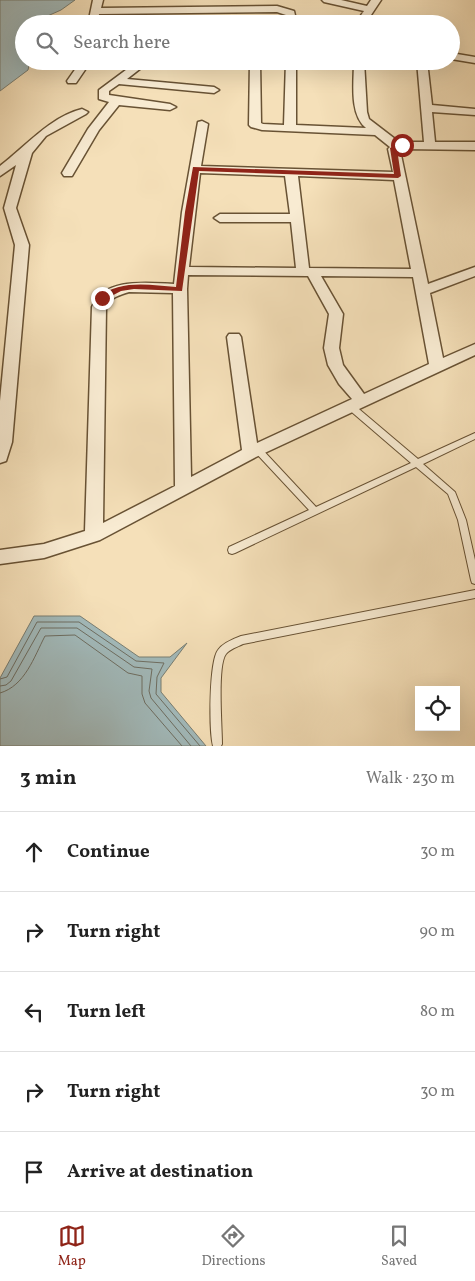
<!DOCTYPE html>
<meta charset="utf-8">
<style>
:root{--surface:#fff;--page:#f2f2f2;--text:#222;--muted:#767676;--line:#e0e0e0;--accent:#8f2418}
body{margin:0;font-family:Vollkorn,serif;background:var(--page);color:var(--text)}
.controls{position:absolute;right:15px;bottom:15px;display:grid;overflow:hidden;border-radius:0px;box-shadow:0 5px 20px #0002}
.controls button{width:45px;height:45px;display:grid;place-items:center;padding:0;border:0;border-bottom:1px solid var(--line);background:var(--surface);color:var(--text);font:25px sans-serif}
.stop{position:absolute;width:15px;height:15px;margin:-11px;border:4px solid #8f2418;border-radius:50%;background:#fff}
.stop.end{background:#8f2418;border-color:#fff;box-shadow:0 1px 5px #0008}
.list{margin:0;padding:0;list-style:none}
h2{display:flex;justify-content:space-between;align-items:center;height:65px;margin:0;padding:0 20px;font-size:21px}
h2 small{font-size:16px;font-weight:400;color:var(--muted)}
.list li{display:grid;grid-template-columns:32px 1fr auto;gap:15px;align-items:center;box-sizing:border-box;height:80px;padding:0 20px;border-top:1px solid var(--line)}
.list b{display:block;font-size:19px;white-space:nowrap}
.list em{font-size:16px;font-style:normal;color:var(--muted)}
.icon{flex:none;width:28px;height:28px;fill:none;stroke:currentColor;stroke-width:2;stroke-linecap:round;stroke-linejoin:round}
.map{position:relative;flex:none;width:475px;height:746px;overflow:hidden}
.search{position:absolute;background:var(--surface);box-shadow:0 5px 20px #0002;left:15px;right:15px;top:15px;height:55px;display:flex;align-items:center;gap:12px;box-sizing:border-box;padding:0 18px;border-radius:28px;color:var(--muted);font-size:19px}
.sheet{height:465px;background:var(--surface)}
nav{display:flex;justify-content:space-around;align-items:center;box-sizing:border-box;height:70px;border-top:1px solid var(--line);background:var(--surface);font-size:14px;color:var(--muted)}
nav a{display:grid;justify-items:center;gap:2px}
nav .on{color:var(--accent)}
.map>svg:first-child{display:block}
.water{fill:#a2babb;stroke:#787e73}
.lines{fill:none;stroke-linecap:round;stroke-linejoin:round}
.shore{stroke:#6e6e62;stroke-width:1}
.lane-casing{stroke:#685234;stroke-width:2}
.street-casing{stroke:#685234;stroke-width:3}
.lane{fill:#f8ebd2;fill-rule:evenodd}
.street{fill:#f8ebd2;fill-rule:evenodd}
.route{fill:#8f2418}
</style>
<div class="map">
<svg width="475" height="746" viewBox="0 0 475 746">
<rect width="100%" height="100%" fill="#f5e0b9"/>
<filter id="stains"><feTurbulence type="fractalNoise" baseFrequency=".004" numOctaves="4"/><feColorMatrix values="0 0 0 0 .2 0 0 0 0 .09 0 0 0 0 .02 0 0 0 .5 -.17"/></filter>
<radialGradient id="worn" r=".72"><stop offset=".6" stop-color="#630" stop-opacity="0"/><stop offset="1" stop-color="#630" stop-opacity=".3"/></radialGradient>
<path class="water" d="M0 0H75L61 10 43 18 41 24H24V61H30L28 70 0 91Z
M34 616H80L139 657H170L187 643 161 678V692L206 746H0V678Z"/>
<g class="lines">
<path class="shore" d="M0 679 7 677 37 622H79L136 661 164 663 157 677 156 694 200 746
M0 686 6 685 11 681 41 628H77L134 667 152 669 149 691 151 698 191 746
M0 693C25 686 34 657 45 636L75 635 128 673 142 676V694L145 703 182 746"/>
<defs>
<path id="lane" d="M350 403 353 404 418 459 475 433V439L423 464 455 492 466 520 475 560V584L472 583 471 580 458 520 448 494 416 467 235 553 232 554 229 553 228 550 229 547 309 510 254 451 253 449 254 447H260L316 507 411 463 347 408 346 406Z
M475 590V598L243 644C237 647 230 649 226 654 217 665 222 727 222 744L221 746H213C209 731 209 662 218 650 223 643 233 639 241 636Z"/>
<path id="street" d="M93 0H103L101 8 277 6 294 11 297 24H287L286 15 277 12 99 14 98 24H88Z
M322 0H341L367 6 371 0H381L365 24H355L364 11 324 2Z
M451 53 475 57V63L451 59Z
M81 61H91L76 83H68L67 81Z
M138 61H150L127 79 214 87 219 90 214 93 119 84 109 91V95L170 104 176 107 170 110 119 105 99 130 72 176H64L62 173 88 129 109 102 99 99V90Z
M250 61H260L261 123 263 124 284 125 286 61H296V125L366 128C349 114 354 82 354 61H364L367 112 369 119 399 142H424L417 61H427L432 105 475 109V115L432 112 435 142H475V150L404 149 400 150 428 284 475 267V276L430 293 443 358 475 344V355L256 457 100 540 44 558 0 564V550L44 544 85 531 92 307C104 277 147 283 174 284L182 212 198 122 202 121 208 124 201 166 393 172 388 149 390 147 375 135 262 130 251 127 249 125ZM200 173 285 176 290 214H220L214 218 220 222H291L296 268 189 267ZM298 176 394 180 411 269 309 268ZM188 275 308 276 329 314 324 348 328 365 339 384 352 399 257 443 241 337 239 334H229L227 337 242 450 191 477 187 289ZM321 276 413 277 429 364 364 394 343 365 339 348 343 314ZM129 292 173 293 175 486 103 523 106 307C110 297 120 295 129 292Z
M82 109 88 112 86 114 46 136 32 153 16 208 29 245 12 442 6 461 0 463V401L15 245 4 208 16 165 0 176V166C25 147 50 117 82 109Z"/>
</defs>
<use href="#lane" class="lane-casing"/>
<use href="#street" class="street-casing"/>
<use href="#lane" class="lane"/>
<use href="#street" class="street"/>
</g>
<path class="route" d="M402 143 405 145 397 149 401 176 398 178 199 171 182 291 134 289 121 291 102 301 98 298C119 279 150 285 176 287L185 212 193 167 394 174 390 148Z"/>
<rect width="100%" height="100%" filter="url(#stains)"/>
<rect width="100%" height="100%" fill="url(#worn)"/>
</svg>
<div class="controls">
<button><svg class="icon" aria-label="locate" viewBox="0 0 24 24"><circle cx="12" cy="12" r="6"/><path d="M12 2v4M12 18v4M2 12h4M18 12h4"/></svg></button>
</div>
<div class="stop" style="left:402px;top:145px"></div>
<div class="stop end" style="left:102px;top:298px"></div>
<div class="search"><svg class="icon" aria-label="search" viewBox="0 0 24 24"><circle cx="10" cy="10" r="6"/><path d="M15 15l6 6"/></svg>Search here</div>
</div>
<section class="sheet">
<h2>3 min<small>Walk · 230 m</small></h2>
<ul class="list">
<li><svg class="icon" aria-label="ahead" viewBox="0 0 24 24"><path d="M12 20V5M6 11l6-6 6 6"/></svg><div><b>Continue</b></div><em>30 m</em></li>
<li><svg class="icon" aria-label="right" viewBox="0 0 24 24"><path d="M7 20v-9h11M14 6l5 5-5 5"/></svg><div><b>Turn right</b></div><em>90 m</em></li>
<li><svg class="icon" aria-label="left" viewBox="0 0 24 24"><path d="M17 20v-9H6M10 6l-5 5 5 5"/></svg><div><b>Turn left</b></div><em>80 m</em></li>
<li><svg class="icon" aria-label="right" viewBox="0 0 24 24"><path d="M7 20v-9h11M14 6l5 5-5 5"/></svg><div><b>Turn right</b></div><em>30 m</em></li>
<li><svg class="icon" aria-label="arrive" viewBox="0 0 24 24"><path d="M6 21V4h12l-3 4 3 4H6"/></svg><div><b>Arrive at destination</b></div></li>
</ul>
</section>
<nav>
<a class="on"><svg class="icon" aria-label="map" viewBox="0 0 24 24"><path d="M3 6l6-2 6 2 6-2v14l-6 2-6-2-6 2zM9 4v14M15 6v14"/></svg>Map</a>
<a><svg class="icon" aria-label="directions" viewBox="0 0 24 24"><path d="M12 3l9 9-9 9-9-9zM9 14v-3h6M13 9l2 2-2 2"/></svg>Directions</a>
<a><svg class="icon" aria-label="saved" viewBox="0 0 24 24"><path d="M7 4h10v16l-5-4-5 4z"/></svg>Saved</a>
</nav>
